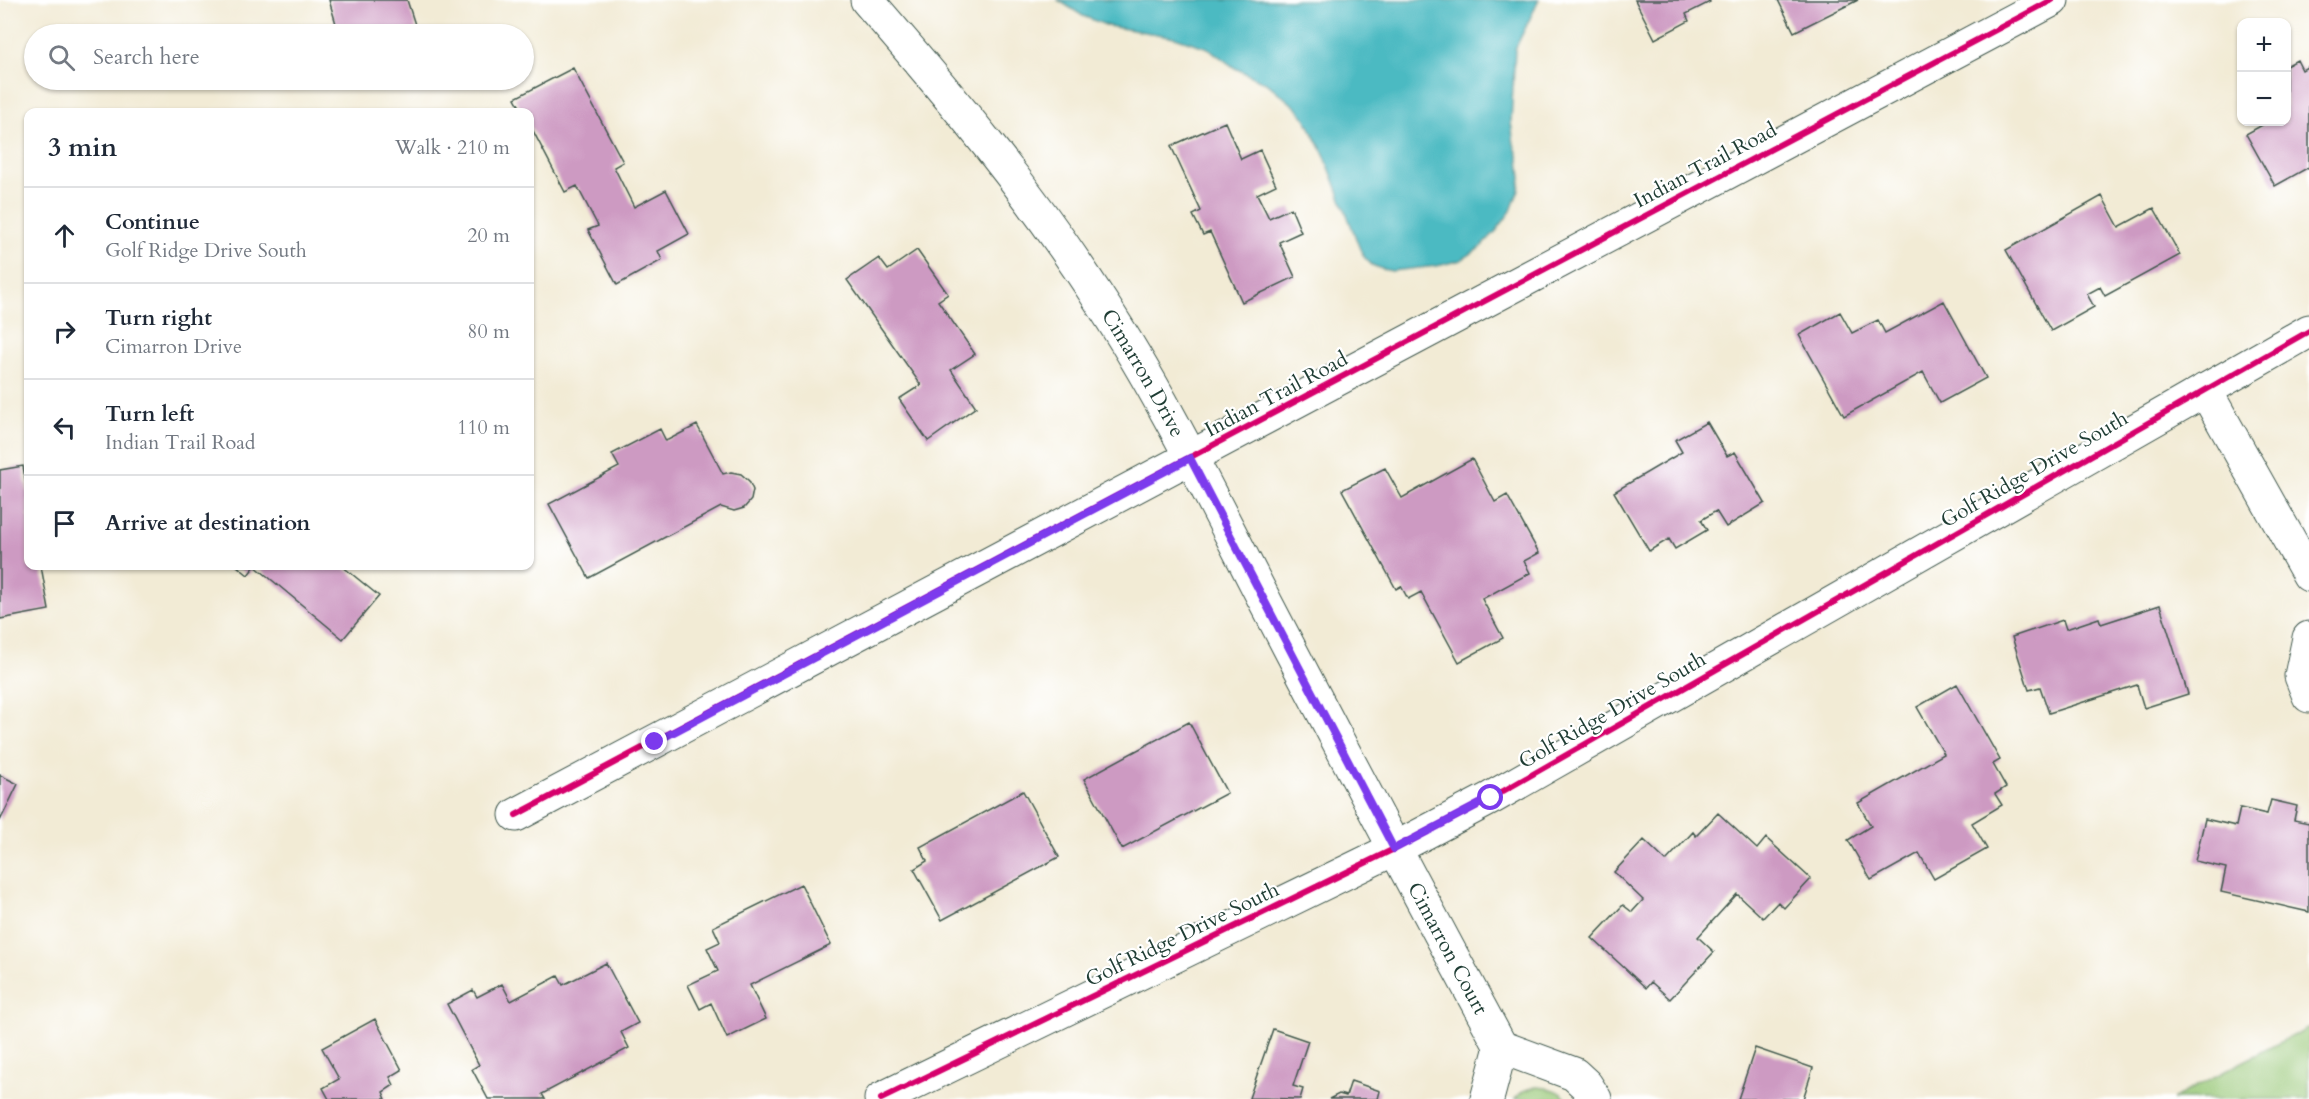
<!DOCTYPE html>
<meta charset="utf-8">
<style>
:root{--surface:#fff;--page:#f6f6f7;--text:#1f2937;--muted:#747a83;--line:#e0e1e3}
body{margin:0;font-family:Cardo,serif;background:var(--page);color:var(--text)}
.controls{position:absolute;right:18px;top:18px;display:grid;overflow:hidden;border-radius:12px;box-shadow:0 2px 4px #0004}
.controls button{width:54px;height:54px;display:grid;place-items:center;padding:0;border:0;border-bottom:2px solid var(--line);background:var(--surface);color:var(--text);font:30px sans-serif}
.stop{position:absolute;width:18px;height:18px;margin:-14px;border:4px solid #7c3aed;border-radius:50%;background:#fff}
.stop.end{background:#7c3aed;border-color:#fff;box-shadow:0 2px 6px #0008}
.list{margin:0;padding:0;list-style:none}
h2{display:flex;justify-content:space-between;align-items:center;height:78px;margin:0;padding:0 24px;font-size:26px}
h2 small{font-size:20px;font-weight:400;color:var(--muted)}
.list li{display:grid;grid-template-columns:39px 1fr auto;gap:18px;align-items:center;box-sizing:border-box;height:96px;padding:0 24px;border-top:2px solid var(--line)}
.list b{display:block;font-size:22px;white-space:nowrap}
.list p{margin:0;font-size:20px;white-space:nowrap;color:var(--muted)}
.list em{font-size:20px;font-style:normal;color:var(--muted)}
.icon{flex:none;width:33px;height:33px;fill:none;stroke:currentColor;stroke-width:2;stroke-linecap:round;stroke-linejoin:round}
.map{position:relative;flex:none;width:2309px;height:1099px;overflow:hidden}
.search{position:absolute;background:var(--surface);box-shadow:0 2px 4px #0004;left:24px;top:24px;width:510px;height:66px;display:flex;align-items:center;gap:15px;box-sizing:border-box;padding:0 21px;border-radius:33px;color:var(--muted);font-size:22px}
.panel{position:absolute;background:var(--surface);box-shadow:0 2px 4px #0004;left:24px;top:108px;width:510px;height:462px;border-radius:12px}
.map>svg:first-child{display:block}
.green{fill:#97c776;stroke:#5b8255;stroke-width:1.5}
.water{fill:#4cbac2;stroke:#367c7b;stroke-width:1.5}
.building{fill:#cd9ac2}
.lines{fill:none;stroke-linecap:round;stroke-linejoin:round}
.minor-casing{stroke:#3f574c;stroke-width:35}
.minor{stroke:#fff;stroke-width:33}
.cycleway-casing{stroke:#fff;stroke-width:10}
.cycleway{stroke:#d6006c;stroke-width:6}
.route{stroke:#7c3aed;stroke-width:8}
.labels{text-anchor:middle;stroke-width:4.5;stroke-linejoin:round;paint-order:stroke}
.street-label{font-size:21px;fill:#1f3d34;stroke:#fff}
</style>
<div class="map">
<svg width="2309" height="1099" viewBox="0 0 2309 1099">
<rect width="100%" height="100%" fill="#fff"/>
<filter id="ink" filterUnits="userSpaceOnUse"><feTurbulence type="fractalNoise" baseFrequency=".0167" numOctaves="2"/><feDisplacementMap in="SourceGraphic" scale="12" xChannelSelector="R" yChannelSelector="G"/><feConvolveMatrix kernelMatrix="1 2 1 2 8 2 1 2 1" color-interpolation-filters="sRGB"/></filter>
<filter id="wash" filterUnits="userSpaceOnUse"><feTurbulence type="fractalNoise" baseFrequency=".008" numOctaves="4" result="noise"/><feDisplacementMap in="SourceGraphic" scale="24" xChannelSelector="R" yChannelSelector="G"/><feGaussianBlur stdDeviation="1.35" result="paint"/><feColorMatrix in="noise" values="0 0 0 0 0 0 0 0 0 0 0 0 0 0 0 0 0 1.4 0 .05"/><feComposite in="paint" operator="in"/></filter>
<g filter="url(#wash)">
<rect width="100%" height="100%" fill="#f2ebd5"/>
<path class="green" d="M2309 1027V1099H2172Z
M1536 1087C1549 1088 1558 1089 1567 1099H1515L1523 1091Z"/>
<path class="water" d="M1058 0H1539L1515 49 1511 122 1514 144 1519 158 1521 178 1519 189 1511 211 1497 230 1480 248 1461 260 1437 266 1392 271 1382 269 1372 265 1365 258 1360 249 1324 154 1305 118 1297 108 1268 84 1235 68 1208 48 1175 37 1108 26 1083 16Z"/>
<g id="blocks">
<path class="building" d="M329 0H407L418 34H339Z
M1635 0H1709L1710 2 1686 14 1689 21 1655 39Z
M1778 0H1858L1794 32Z
M2297 60 2302 70 2309 66V167L2275 186 2246 134 2266 123 2265 122H2286V66Z
M573 68 623 162 614 167 634 207 666 190 689 234 658 251 662 260 617 285 588 230 598 226 577 186 565 192 530 125V112H523L515 98Z
M1225 122 1241 159 1260 150 1276 185 1257 194 1269 218 1291 208 1301 232 1279 242 1295 277 1242 302 1210 232 1203 235 1193 215 1201 211 1171 146Z
M2102 196 2119 227 2154 208 2180 255 2105 296 2100 287 2087 294 2094 307 2051 331 2006 250Z
M917 250 948 294 938 301 975 354 951 370 976 407 928 441 899 399 921 385 847 280 879 258 888 270Z
M1944 301 1986 378 1940 403 1923 372 1844 416 1799 335 1840 312 1852 333 1878 320 1885 333Z
M1707 422 1727 456 1735 452 1765 503 1726 527 1716 511 1701 520 1707 530 1675 549 1669 539 1649 551 1614 492 1682 452 1675 440Z
M697 425 723 474 731 472 741 474 749 481 753 490 751 500 744 508 734 511 721 507 589 578 549 504 619 467 612 454 660 429 666 441Z
M1472 459 1495 502 1507 495 1539 553 1524 561 1530 573 1482 599 1503 638 1459 662 1421 592 1408 599 1401 586 1396 589 1342 490 1385 468 1402 498Z
M23 466 28 496V566H41L49 610 0 619V470Z
M237 566H342L379 596 343 639 255 566 248 575Z
M2160 605 2188 694 2144 708 2137 685 2049 713 2040 687 2029 690 2012 637 2063 620 2066 629 2099 618 2101 624Z
M1957 684 2000 760 1993 764 2006 787 1995 794 2002 805 1972 823 1987 849 1934 879 1919 853 1871 880 1848 840 1871 826 1858 803 1944 754 1917 707Z
M1189 722 1227 793 1122 849 1084 779Z
M0 775 18 784 0 821Z
M1023 791 1059 857 942 920 914 869 927 861 920 847Z
M2271 800 2297 806 2294 820 2309 823V912L2221 892 2226 868 2195 861 2205 819 2236 826 2240 808 2267 814Z
M1718 813 1757 849 1766 838 1811 879 1784 908 1778 902 1763 918 1737 894 1698 937 1714 952 1670 999 1651 982 1646 988 1592 938 1623 905 1632 912 1643 900 1614 872 1644 840 1666 861 1693 832 1696 836Z
M801 884 831 945 750 985 766 1019 727 1038 711 1003 700 1009 688 985 718 971 707 948 720 942 713 927Z
M606 963 638 1023 621 1032 629 1048 542 1094 545 1099H488L472 1069 479 1065 447 1004 473 990 477 997 502 984 511 1001 558 976 563 985Z
M375 1019 402 1070 390 1077 394 1085 383 1092 386 1099H329L323 1088 339 1079 322 1048Z
M1273 1029 1308 1041 1293 1086 1303 1089 1300 1099 1249 1098Z
M1755 1048 1813 1068 1803 1099H1738Z
M1351 1081 1380 1091 1378 1099H1329L1339 1094 1346 1096Z"/>
</g>
</g>
<g filter="url(#ink)">
<use href="#blocks" fill-opacity="0" stroke="#3f574c" stroke-width="1.5"/>
<g class="lines">
<defs>
<g id="minor">
<path id="s1" d="M867 0C951 97 1032 194 1101 302 1164 398 1214 503 1267 605 1344 753 1422 901 1501 1047L1574 1074 1586 1085 1595 1099"/>
<path d="M2205 390 2309 575"/>
<path d="M2309 638 2301 676 2309 696"/>
<path d="M516 815 2052 0"/>
<path d="M881 1099 1394 849 1491 798 2309 331"/>
<path d="M1487 1099 1501 1047"/>
</g>
</defs>
<use href="#minor" class="minor-casing"/>
<use href="#minor" class="minor"/>
<defs>
<path id="cycleway" d="M516 815 2052 0
M881 1099 1394 849 1491 798 2309 331"/>
</defs>
<use href="#cycleway" class="cycleway-casing"/>
<use href="#cycleway" class="cycleway"/>
</g>
</g>
<g class="lines" filter="url(#ink)">
<path class="route" d="M655 742 1190 458 1394 849 1491 798"/>
</g>
<g class="labels">
<g class="street-label">
<text transform="translate(1705 165) rotate(-28)" y="7">Indian Trail Road</text>
<text dy="7" stroke="none"><textPath href="#s1" startOffset="465">Cimarron Drive</textPath></text>
<text transform="translate(1276 394) rotate(-28)" y="7">Indian Trail Road</text>
<text transform="translate(2034 469) rotate(-30)" y="7">Golf Ridge Drive South</text>
<text transform="translate(1612 710) rotate(-30)" y="7">Golf Ridge Drive South</text>
<text transform="translate(1182 934) rotate(-26)" y="7">Golf Ridge Drive South</text>
<text dy="7" stroke="none"><textPath href="#s1" startOffset="1116">Cimarron Court</textPath></text>
</g>
</g>
</svg>
<div class="controls">
<button>+</button>
<button>−</button>
</div>
<div class="stop" style="left:1491px;top:798px"></div>
<div class="stop end" style="left:655px;top:742px"></div>
<div class="search"><svg class="icon" aria-label="search" viewBox="0 0 24 24"><circle cx="10" cy="10" r="6"/><path d="M15 15l6 6"/></svg>Search here</div>
<section class="panel">
<h2>3 min<small>Walk · 210 m</small></h2>
<ul class="list">
<li><svg class="icon" aria-label="ahead" viewBox="0 0 24 24"><path d="M12 20V5M6 11l6-6 6 6"/></svg><div><b>Continue</b><p>Golf Ridge Drive South</p></div><em>20 m</em></li>
<li><svg class="icon" aria-label="right" viewBox="0 0 24 24"><path d="M7 20v-9h11M14 6l5 5-5 5"/></svg><div><b>Turn right</b><p>Cimarron Drive</p></div><em>80 m</em></li>
<li><svg class="icon" aria-label="left" viewBox="0 0 24 24"><path d="M17 20v-9H6M10 6l-5 5 5 5"/></svg><div><b>Turn left</b><p>Indian Trail Road</p></div><em>110 m</em></li>
<li><svg class="icon" aria-label="arrive" viewBox="0 0 24 24"><path d="M6 21V4h12l-3 4 3 4H6"/></svg><div><b>Arrive at destination</b></div></li>
</ul>
</section>
</div>
